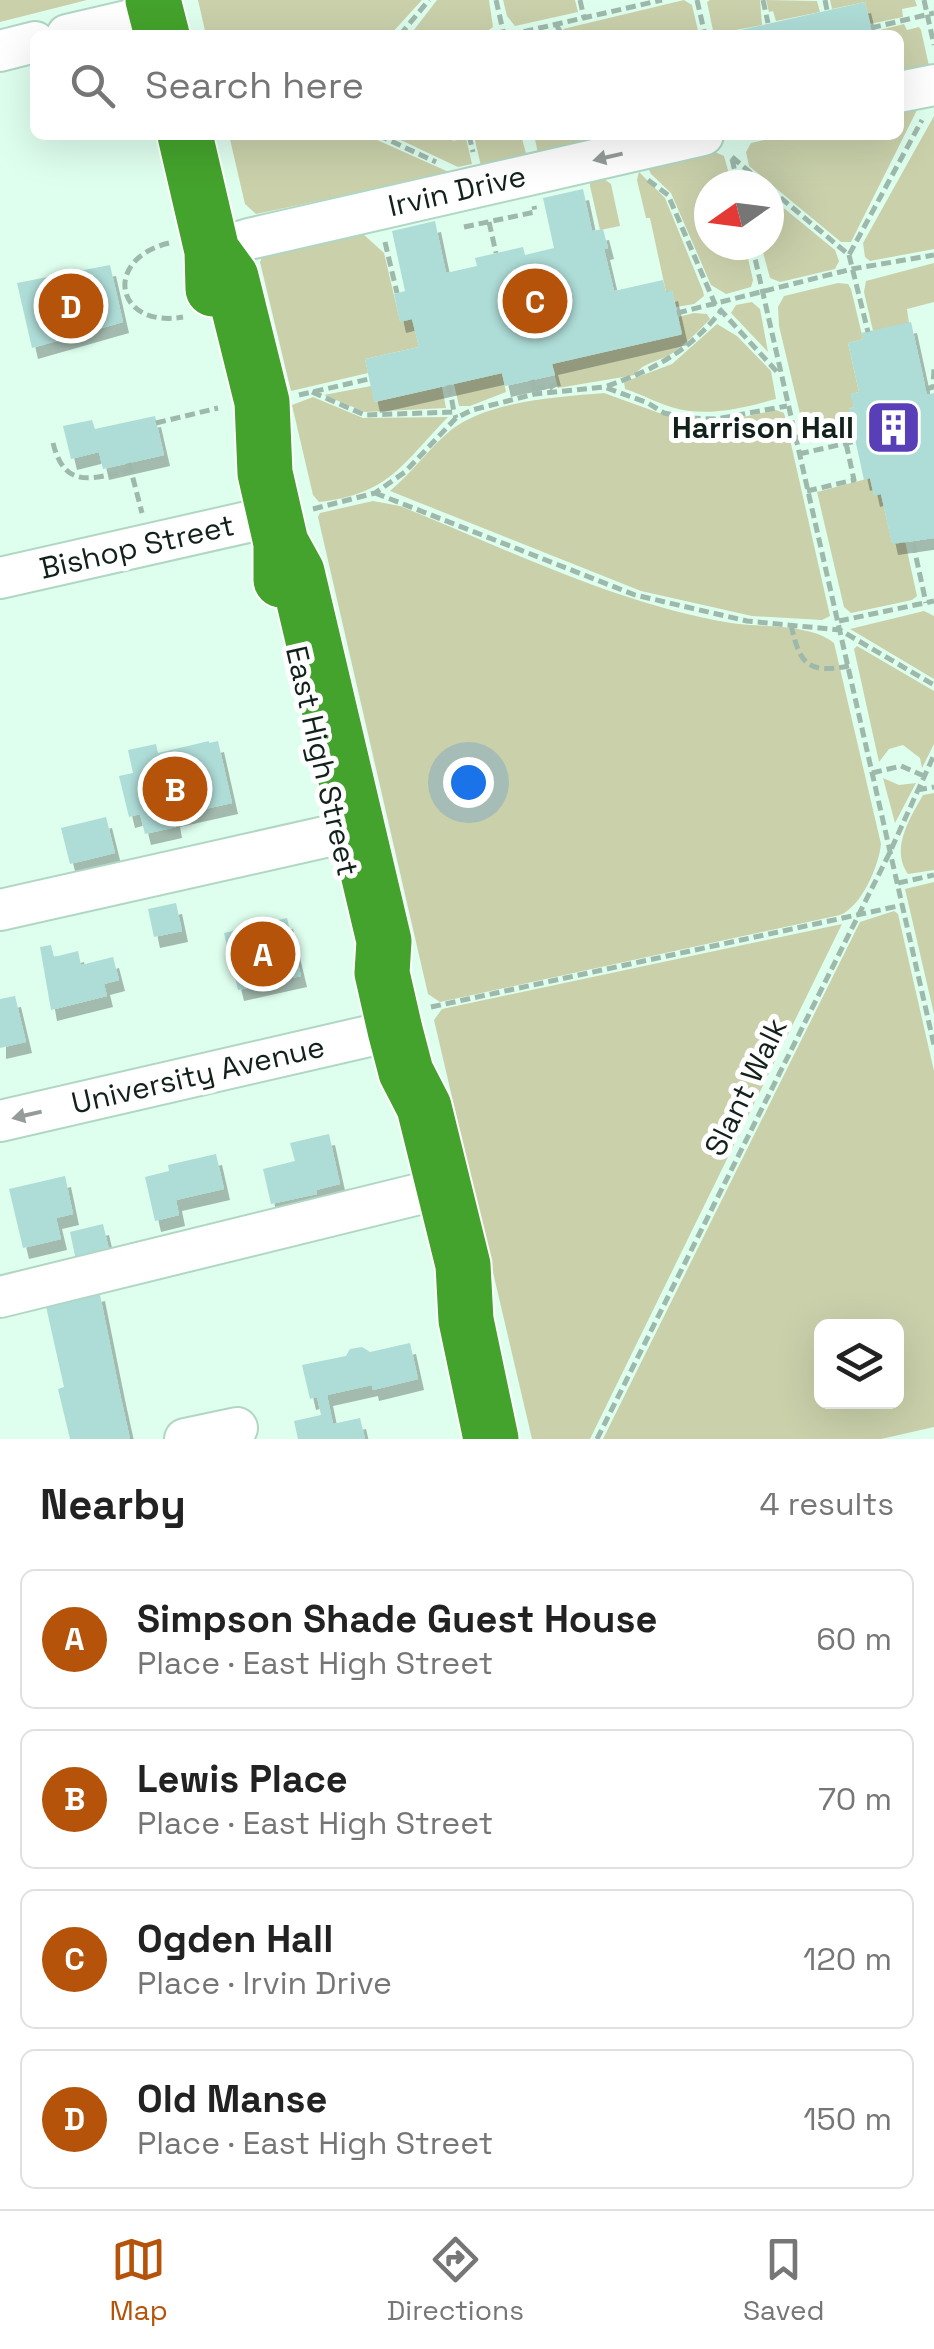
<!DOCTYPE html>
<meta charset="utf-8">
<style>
:root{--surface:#fff;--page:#f6f6f6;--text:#222;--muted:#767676;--line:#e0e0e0;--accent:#b45309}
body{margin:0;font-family:"Space Grotesk",sans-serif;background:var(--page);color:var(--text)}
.controls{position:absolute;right:30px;bottom:30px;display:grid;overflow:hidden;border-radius:15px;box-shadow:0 10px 40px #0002}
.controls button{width:90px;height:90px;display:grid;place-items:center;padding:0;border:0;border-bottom:2px solid var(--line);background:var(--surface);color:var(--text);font:50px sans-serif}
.compass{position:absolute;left:694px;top:170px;width:90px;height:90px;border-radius:50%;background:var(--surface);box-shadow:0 10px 40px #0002;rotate:256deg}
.you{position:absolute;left:468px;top:782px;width:35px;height:35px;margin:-25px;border:8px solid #fff;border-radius:50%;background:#1a73e8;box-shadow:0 0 0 15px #1a73e833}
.badge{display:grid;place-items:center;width:65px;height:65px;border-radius:50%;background:var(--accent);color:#fff;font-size:32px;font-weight:700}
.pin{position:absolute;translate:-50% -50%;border:5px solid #fff;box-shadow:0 2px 10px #0006}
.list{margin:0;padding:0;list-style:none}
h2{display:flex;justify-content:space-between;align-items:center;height:130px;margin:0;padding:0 40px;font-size:42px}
h2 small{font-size:32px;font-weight:400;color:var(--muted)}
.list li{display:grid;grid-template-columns:65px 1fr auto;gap:30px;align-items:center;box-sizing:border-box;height:140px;margin:0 20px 20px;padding:0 20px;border:2px solid var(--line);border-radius:15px}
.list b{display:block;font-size:38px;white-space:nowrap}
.list p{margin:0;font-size:32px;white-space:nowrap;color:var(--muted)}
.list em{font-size:32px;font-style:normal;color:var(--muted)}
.icon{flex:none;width:55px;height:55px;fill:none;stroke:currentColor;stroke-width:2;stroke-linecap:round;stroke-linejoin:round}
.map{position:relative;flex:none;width:934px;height:1439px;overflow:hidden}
.search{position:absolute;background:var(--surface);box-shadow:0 10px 40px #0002;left:30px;right:30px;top:30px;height:110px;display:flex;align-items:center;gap:25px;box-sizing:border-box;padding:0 35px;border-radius:15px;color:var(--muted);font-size:38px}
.sheet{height:770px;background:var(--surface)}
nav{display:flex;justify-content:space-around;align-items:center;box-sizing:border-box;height:140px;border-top:2px solid var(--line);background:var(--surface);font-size:28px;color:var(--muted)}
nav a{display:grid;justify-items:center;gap:5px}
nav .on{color:var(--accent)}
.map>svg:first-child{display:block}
.green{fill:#c9d0aa;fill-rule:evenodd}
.building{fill:#aedcd7;filter:url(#shadow)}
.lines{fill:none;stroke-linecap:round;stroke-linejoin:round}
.minor-casing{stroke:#b0d7c4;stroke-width:44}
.highway-casing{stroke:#fff;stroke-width:59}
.path{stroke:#9eb9ac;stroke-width:5;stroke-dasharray:10 5;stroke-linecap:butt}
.minor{stroke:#fff;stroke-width:40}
.highway{stroke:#44a32c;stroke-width:55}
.oneway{fill:#949b98}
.labels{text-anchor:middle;stroke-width:10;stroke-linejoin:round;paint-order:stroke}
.street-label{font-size:30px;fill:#12211a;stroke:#fff}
.poi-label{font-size:30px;font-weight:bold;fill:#12211a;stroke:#fff;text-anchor:end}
</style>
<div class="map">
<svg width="934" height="1439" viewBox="0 0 934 1439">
<defs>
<filter id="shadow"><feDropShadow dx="6" dy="11" stdDeviation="0" flood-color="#0004"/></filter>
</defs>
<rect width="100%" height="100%" fill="#defeee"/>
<path class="green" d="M0 0H87L0 22Z
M198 0H422L390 35H206Z
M437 0H489L493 27C475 42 434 35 410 35Z
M503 0H575L578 12 515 26 507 16Z
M684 0 692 5 699 35H567L563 29Z
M710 0H760L762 25 736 30 737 35H714L707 2Z
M766 0 817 1 820 12 776 21 773 11 769 12Z
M830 0H915L917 6 902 9 903 17 870 24 865 2 832 9Z
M904 24 907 30 919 27 921 30 929 66 899 72V35H873L872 32Z
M918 108 851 242H841L749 166 746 152 751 143 785 135H899V109Z
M934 116V249L870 261 865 257 863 243Z
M229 135H366L451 173 256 214 245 204Z
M390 135H451L453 141 466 138 472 164 458 167Z
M521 135 527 157 481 166 474 136Z
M534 135H613V136L538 153Z
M713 151 724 156 732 185H709V245H745L753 280 751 287 726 294 711 285 671 193 651 174 647 166Z
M639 172 665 198 703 291 704 296 694 304 676 307 672 291 666 292 650 218H646L637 180Z
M601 177 611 184 620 226 600 230 590 186V181Z
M769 196 835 250 839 261 835 269 780 282 770 278 761 245H769Z
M362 233 384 253 400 321 412 319 419 347 365 359 368 373 291 391 260 262 263 255Z
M934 263V302L907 309 909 323 873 331 864 292 866 281Z
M838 283 848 284 851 289 863 339 848 343 859 392 851 394 854 407 849 409 850 416 832 421 833 433 824 439 810 441 805 435 779 326 778 307 784 296Z
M752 302 760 309 768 352 731 313 736 305Z
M694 313 707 314 710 319C698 332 685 344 671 354 658 362 643 362 635 375L558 388 552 364 681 335 678 317Z
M717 324 737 336 771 371 776 399C742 408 706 418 671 407 655 402 641 394 625 389L624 382 672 364Z
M502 373 506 392 470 406H459L454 384Z
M371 386 375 402 442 387 446 408 365 412 324 395Z
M604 393 684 422H719L776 410 784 413 830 616 822 620 752 616 641 591 390 491C413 472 430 447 451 430 488 401 558 397 604 393Z
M313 397 363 418 448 417C403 463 390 494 319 502L313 495 292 405Z
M870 478 874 495 881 494 892 543 905 541 917 596 912 600 851 613 844 607 817 492Z
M373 501 400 506C507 549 616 604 731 623 762 628 809 623 834 643L881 844C879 866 861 907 840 915L440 1002 428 994 318 517 320 513Z
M924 611 934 616V679L850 629Z
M857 646 934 691V744L922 768 920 758 903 745 889 749 879 762 854 649Z
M883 778 899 785 916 783 895 823Z
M934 793V870L908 874C890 849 910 818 923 795Z
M934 882V1014L905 889Z
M894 911 898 914 934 1071V1427L881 1439H603L860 922ZM896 1326V1402H822V1326Z
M842 924 590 1439H532L434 1020 442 1009Z"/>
<path class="building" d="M865 2 873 35H737L736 31Z
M583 189 592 231 603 229 608 248 604 249 614 291 663 280 666 292 672 290 682 334 552 364 555 375 505 386 502 373 374 402 365 359 419 347 412 319 400 322 394 294 405 291 392 231 435 221 446 273 477 266 475 258 523 247 525 255 554 248 543 198Z
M110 265 123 322 32 348 17 283Z
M911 322 927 395 934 393V538L892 544 881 494 874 496 870 478 864 480 850 416 849 409 854 407 850 394 859 392 848 343 863 339 861 333Z
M155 416 164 455 103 469 99 452 71 459 63 426 92 420 95 429Z
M209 741V743L218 741 232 803 174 816 176 827 145 834 140 814 129 817 119 776 133 773 128 750 156 744 158 753Z
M106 817 115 853 70 864 61 828Z
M176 903 182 931 154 937 148 909Z
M287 918 301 976 238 990 224 933Z
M51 945 54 957 78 951 81 965 113 957 119 980 104 984 107 996 51 1010 40 947Z
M15 996 26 1042 0 1048V999Z
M329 1134 340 1184 316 1190 317 1194 271 1204 263 1169 295 1161 290 1143Z
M216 1154 224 1189 176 1200 179 1215 155 1221 145 1177 169 1171 168 1165Z
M65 1176 73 1214 56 1218 61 1239 23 1248 9 1189Z
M103 1224 111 1258 77 1265 70 1232Z
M99 1290 119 1389 130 1439H70L58 1389 64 1387 45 1302Z
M410 1343 418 1379 373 1390 372 1385 327 1395 333 1424 360 1418 365 1439H298L294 1421 321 1415 317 1397 310 1399 302 1365 346 1356 350 1349 362 1347 370 1352Z"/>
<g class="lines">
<defs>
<path id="minor" d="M67 35 157 14
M0 51 35 42
M899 92 934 85
M212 251 249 239 703 135
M0 578 274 516
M0 910 338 834
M0 1121 395 1030
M0 1297 423 1193
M185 1439 237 1428"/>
<path id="highway" d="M153 0 162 35
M185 135 212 251 213 289
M212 251 231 277 262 402 265 473 281 543V580
M281 543 297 572 384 941 382 973 395 1030 406 1072 424 1107 463 1265 466 1320 491 1439"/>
</defs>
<use href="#minor" class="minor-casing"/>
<use href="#highway" class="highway-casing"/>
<path class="path" d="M496 0 504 35
M580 0 584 18
M697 0 705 35
M763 0 768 23
M825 0 827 10
M924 0 934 45
M556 24 562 35
M871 28 934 13
M400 35 429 0
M509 35 662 0
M378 135 436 162
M455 135H461
M469 135 473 152
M732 157 765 185
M732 159 738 185
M648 180 668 195 715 304 779 374
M769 188 849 255 922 120
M489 222 496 253
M464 227 535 212 534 206
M385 242 397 293
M169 243C102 259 115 329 183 317
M752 245 934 1045
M849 255 868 332
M677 313 852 269 934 255
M532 380 535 391
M449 385 454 412
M607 386C654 370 689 351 720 312
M535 389 554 385 548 389
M926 389 933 387 934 369
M312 392 365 415 454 412 456 418
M299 395 369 379
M156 423 218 408
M53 443C65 491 93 478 131 470
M799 454 856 441
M129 463 142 513
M807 491 854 480 846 443
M375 493 635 595 747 621 840 630 934 685
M313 509 375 493 405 472 456 418 472 410 535 394 604 387 648 403 664 413 688 418 716 419 787 406
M913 543 926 603
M839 621 934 601
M791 625C800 664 807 674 849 666
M872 773 901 766 924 776
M917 790 934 787
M898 883 934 875
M431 1007 903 905
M597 1439 889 854 934 755"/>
<use href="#minor" class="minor"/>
<use href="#highway" class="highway"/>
</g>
<defs><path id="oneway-solid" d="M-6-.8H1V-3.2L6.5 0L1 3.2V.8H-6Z" transform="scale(2.5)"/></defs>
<g class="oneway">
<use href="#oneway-solid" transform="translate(608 157) rotate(167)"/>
<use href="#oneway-solid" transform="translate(27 1115) rotate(167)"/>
</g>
<defs>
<symbol id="building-square" viewBox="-11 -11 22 22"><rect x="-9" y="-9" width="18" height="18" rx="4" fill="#593fb7" stroke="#fff"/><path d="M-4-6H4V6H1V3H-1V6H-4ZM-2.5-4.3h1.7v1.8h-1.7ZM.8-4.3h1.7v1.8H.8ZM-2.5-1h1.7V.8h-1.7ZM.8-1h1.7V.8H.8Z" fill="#fff"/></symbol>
</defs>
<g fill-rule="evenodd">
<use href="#building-square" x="862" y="396" width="63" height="63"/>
</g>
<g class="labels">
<g class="street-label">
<text transform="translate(457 191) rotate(-13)" y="10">Irvin Drive</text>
<text transform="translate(137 547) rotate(-13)" y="10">Bishop Street</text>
<text transform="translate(322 761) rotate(77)" y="10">East High Street</text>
<text transform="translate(198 1075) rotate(-13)" y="10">University Avenue</text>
<text transform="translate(746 1087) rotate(-64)" y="10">Slant Walk</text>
</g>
<g class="poi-label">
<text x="854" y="438">Harrison Hall</text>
</g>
</g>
</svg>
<div class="controls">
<button><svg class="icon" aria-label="layers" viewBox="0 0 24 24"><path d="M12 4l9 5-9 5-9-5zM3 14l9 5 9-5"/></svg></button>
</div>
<svg class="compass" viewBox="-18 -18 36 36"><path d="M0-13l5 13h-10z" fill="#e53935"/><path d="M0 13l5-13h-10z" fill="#767676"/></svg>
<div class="you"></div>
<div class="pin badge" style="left:263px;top:954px">A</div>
<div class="pin badge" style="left:175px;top:789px">B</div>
<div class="pin badge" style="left:535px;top:301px">C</div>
<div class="pin badge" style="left:71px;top:306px">D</div>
<div class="search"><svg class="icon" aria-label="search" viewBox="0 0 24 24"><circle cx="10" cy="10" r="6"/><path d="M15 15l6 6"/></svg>Search here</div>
</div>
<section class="sheet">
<h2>Nearby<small>4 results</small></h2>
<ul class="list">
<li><span class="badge">A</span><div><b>Simpson Shade Guest House</b><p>Place · East High Street</p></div><em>60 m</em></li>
<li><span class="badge">B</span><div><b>Lewis Place</b><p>Place · East High Street</p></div><em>70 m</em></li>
<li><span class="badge">C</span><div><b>Ogden Hall</b><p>Place · Irvin Drive</p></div><em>120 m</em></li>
<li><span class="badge">D</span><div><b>Old Manse</b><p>Place · East High Street</p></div><em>150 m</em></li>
</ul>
</section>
<nav>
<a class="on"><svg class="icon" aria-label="map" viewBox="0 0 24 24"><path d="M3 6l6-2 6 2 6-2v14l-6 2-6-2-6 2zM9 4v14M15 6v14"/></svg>Map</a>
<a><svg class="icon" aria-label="directions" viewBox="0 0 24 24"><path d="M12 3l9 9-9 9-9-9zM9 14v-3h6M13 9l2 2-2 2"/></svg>Directions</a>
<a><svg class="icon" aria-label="saved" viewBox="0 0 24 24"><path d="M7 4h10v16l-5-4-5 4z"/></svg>Saved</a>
</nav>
